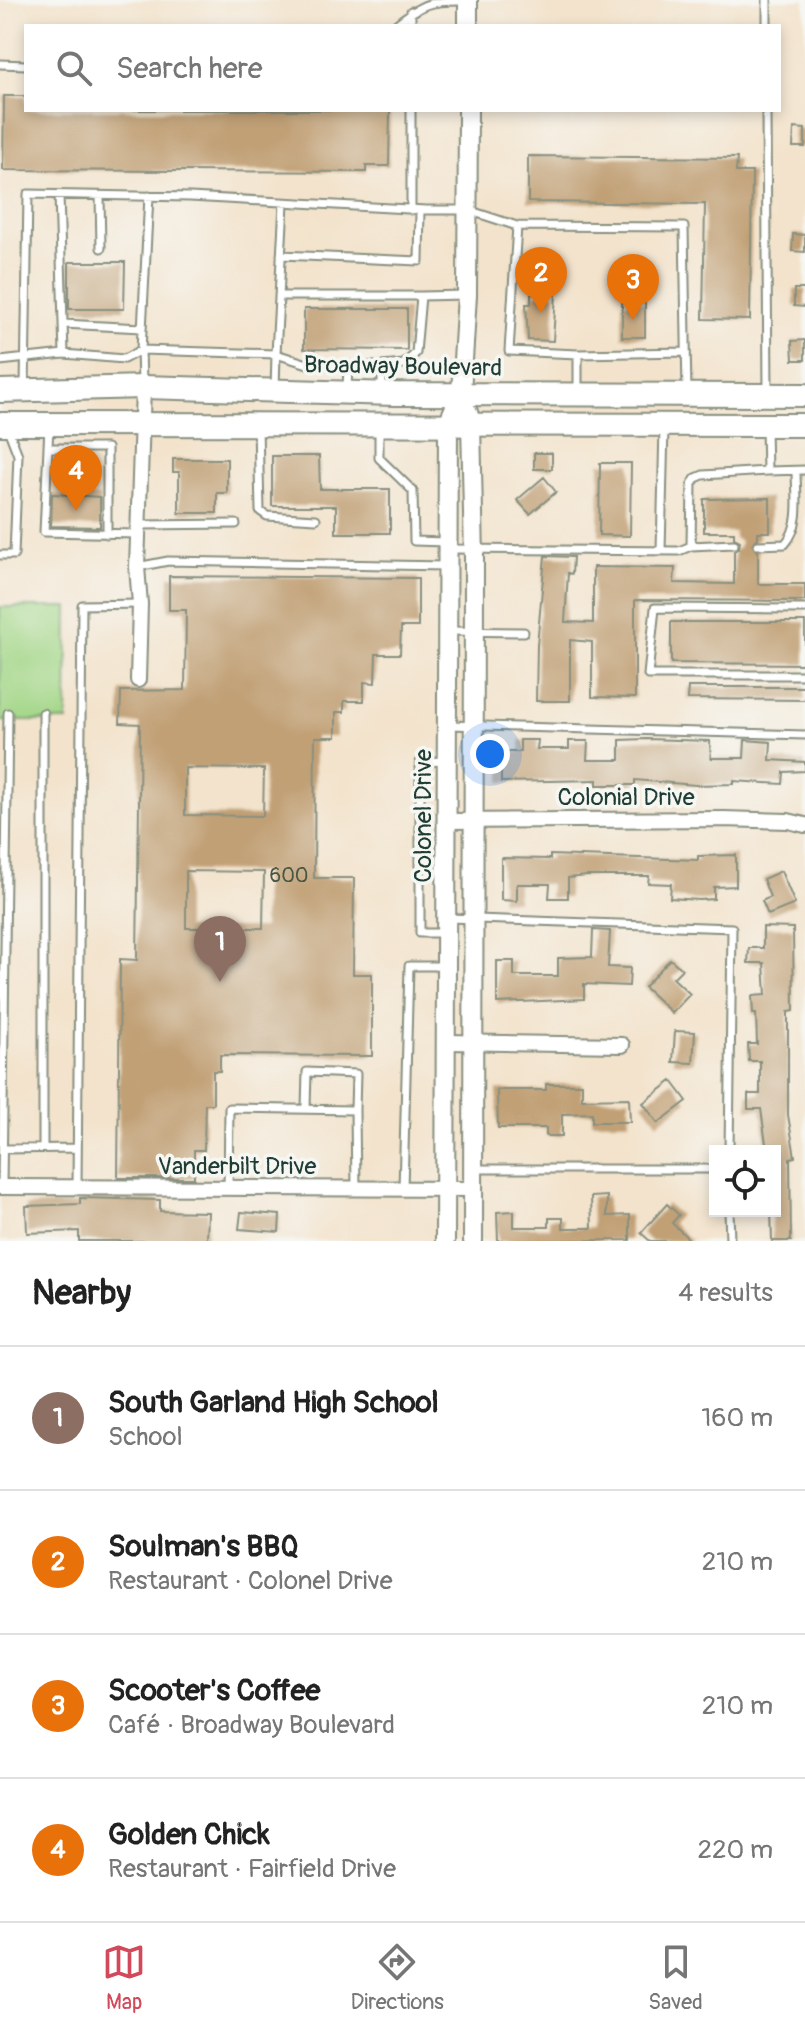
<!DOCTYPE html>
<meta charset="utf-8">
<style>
:root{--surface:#fff;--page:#f2f2f2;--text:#222;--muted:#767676;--line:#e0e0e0;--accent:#d1495b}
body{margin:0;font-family:Pangolin,sans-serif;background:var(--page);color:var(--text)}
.controls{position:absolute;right:24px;bottom:24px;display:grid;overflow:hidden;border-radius:0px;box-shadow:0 4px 12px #0003}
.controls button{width:72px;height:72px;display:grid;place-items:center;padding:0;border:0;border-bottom:2px solid var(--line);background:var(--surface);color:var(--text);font:40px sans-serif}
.you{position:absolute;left:490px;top:754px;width:28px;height:28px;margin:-20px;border:6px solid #fff;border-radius:50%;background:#1a73e8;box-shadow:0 0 0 12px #1a73e833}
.badge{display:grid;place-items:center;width:52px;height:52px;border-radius:50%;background:var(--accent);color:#fff;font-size:26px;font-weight:700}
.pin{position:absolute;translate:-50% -66px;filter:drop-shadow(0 2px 4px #0008)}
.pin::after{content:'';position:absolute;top:42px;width:28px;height:24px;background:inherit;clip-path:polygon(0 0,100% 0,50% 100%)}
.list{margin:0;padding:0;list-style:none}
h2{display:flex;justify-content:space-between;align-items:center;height:104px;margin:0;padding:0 32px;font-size:34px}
h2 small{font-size:26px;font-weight:400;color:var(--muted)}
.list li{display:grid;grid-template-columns:52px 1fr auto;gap:24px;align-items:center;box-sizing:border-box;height:144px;padding:0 32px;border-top:2px solid var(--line)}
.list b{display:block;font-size:30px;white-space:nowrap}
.list p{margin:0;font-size:26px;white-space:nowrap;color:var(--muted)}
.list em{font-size:26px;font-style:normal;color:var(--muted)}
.icon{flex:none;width:44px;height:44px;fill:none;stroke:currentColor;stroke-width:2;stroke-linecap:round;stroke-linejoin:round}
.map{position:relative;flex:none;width:805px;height:1241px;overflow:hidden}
.search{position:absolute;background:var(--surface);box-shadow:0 4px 12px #0003;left:24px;right:24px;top:24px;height:88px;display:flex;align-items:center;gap:20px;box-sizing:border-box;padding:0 28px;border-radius:0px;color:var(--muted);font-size:30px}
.sheet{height:680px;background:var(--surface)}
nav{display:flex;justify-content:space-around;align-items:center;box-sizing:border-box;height:112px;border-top:2px solid var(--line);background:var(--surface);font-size:22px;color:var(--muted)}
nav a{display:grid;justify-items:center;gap:4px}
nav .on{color:var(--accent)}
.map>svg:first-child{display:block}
.green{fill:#a2d686;stroke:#608a5d;stroke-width:2}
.building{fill:#c1a076;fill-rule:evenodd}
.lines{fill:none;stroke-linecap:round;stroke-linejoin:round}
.service-casing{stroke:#899080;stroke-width:11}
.minor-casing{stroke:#899080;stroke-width:18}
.tertiary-casing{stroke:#899080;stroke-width:22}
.primary-casing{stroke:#899080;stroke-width:26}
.service{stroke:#fff;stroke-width:7}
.minor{stroke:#fff;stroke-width:14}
.tertiary{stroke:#fff;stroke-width:18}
.primary{stroke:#fff;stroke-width:22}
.labels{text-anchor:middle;stroke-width:7;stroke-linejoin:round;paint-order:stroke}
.number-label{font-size:20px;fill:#485644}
.street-label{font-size:24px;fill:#1f3d34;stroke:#f6f6f2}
</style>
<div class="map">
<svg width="805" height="1241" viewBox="0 0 805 1241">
<rect width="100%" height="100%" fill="#f6f6f2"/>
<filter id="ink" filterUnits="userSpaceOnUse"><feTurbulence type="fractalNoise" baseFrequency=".0125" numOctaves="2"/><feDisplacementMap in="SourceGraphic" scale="16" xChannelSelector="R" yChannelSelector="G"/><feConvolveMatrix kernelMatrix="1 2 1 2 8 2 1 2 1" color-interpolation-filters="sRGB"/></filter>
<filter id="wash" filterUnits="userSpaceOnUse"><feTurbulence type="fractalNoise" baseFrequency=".006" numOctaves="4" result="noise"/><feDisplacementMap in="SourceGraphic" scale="32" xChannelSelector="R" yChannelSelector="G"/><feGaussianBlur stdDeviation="1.8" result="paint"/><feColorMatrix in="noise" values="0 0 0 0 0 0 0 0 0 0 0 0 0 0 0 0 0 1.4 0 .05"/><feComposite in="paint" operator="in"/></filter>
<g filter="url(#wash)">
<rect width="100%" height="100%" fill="#f3e3cc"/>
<path class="green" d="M0 607H68L67 721H0Z"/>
<g id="blocks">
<path class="building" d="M4 96H26V110H390L389 166H366V172L3 170Z
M794 128 805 129V147H793Z
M528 156 737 158 736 172H752L750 320 703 319 705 204 528 202Z
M793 234 805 235V252L792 251Z
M69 262H125L124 309H69Z
M794 289H805V307L794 306Z
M531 294H556L553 341 528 340 526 304H531Z
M622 302H645V337H622Z
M304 309H407V350L304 349Z
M805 340V360H793L792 341Z
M534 453H552V469H534Z
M272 456H319L320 489H390V533H336V506H272Z
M173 459H227V493H217V513H179V472H173Z
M600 463H631L630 536 599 535Z
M544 477 556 492 530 514 517 500Z
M52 494 100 497V527L51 526Z
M770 498V532H758V538L752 544 758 551V584H805V601L635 600V698L592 697V642L570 640V701H536L537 645 545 556 573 557 572 574 568 573 565 622 593 623V567L675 568 674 583 734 584V551L739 548 740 541 734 538V532H704V499Z
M169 576 418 578V627H401L400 654H376L375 683 364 682V701H344V712H336V737H315L314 878H354L353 974H372V1056L220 1055V1071H213V1104H205L204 1150H194V1178H118L120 959 137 960 140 724 120 723 121 691 185 690 186 610H169ZM185 768 264 769 263 816 185 815ZM186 871 264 872 263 928H186Z
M671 622H805V664L671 663Z
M688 687H805V700L687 699Z
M646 739 710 741 711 758H744L745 740 771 742 770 760 805 762V771L784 772 783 784 734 781V784L696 785 635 780V785H597V780L501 782V752H520V740H538L537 749H569V741H588L587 760H620V740Z
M550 855 698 860V856L736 855V886L714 887V899L699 900 670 898 671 884 648 883 649 876H587L568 878V898H549L550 884H517V901L501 900V858L550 859Z
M781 871 795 904 768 915 762 901 770 897 763 879Z
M763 927 793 928 794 1011 788 1012V1115L795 1157 790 1158 791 1241H772L771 1211H775V1151H767L761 1109H748V1094H760V1061H749L748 1044H757L756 1014H753L752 996 766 995 764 963H748L749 948H763Z
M593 930 610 931 608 967 630 968 629 986 584 984V999L497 1003V961H514V976H558V958L592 957Z
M670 959 682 969 673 978 690 994 672 1013 644 987Z
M675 1031 695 1032 693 1063 673 1062Z
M672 1081 687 1101 658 1123 643 1103Z
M546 1084H582V1099L629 1098 630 1122H592V1113L562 1114V1136H546V1128H498L497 1090H546Z
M607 1196V1216L630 1215V1240L498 1241 497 1212 514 1211V1227H549V1218H563V1228H592L591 1197Z
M80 1198 160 1200V1211L208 1212 207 1241H79V1231L27 1233 26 1206 80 1204Z
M667 1204 679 1215 672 1223 691 1241H650L641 1233Z
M241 1212 280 1215 279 1232 239 1229Z"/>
</g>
</g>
<g filter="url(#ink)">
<use href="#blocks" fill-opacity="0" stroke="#899080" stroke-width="2"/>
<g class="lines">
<defs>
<path id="service" d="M394 26C422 3 431 0 467 1
M411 26V11
M767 26V0
M0 64 26 65
M766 110 768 392
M100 196 101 248
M411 210V110
M517 226 509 351 578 354
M281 255 419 261 420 210
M279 296H421L416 353 404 364 382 366 311 365 276 354 284 203
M421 296 466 295
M63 324 142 328
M64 354 124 359 141 350 149 196
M0 361 64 354 59 195
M382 366V391
M142 383 141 350 276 354 275 389
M25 388 28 194 190 197 426 210H468L517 226 684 227 687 393
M347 390 348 365
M578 391V354L686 352
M49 426 44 532 137 534
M258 426 260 511 267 516 316 519
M379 427V458L413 491 414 541 445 542
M766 428 767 471 805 470
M48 448H107V534
M139 525 236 524
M758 545 785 544C802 525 796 495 796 471
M691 546 734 544
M449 549 679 551 691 546 692 484 696 478 703 475 767 471
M661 551 664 427
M0 555H14L18 455 8 429
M137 567 168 561 446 566
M805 609 655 608 648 675H805
M449 631 524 632
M43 713V1148
M449 725 805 735
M449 918 732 928 729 1151
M443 933H420V762L444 761
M306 1108 307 1072 356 1074 355 1110
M3 1149 77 1148
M476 1169H715
M2 1187 8 713
M77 1188 82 605 140 604
M228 1188 229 1108 355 1110 356 1189
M403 1189 409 966H444
M729 1211 730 1241"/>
<path id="minor" d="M138 680 140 604 137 567 143 387
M446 821 724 819 788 821 805 825
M447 1042 622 1045
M0 1187 474 1189"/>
<path id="tertiary" d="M468 0V26
M468 412 471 423 474 558 473 1241
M445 1241 448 423 461 393 467 295 468 110"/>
<path id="primary" d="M0 391 143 387 395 394 805 395
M0 424 805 425"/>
</defs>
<use href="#service" class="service-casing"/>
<use href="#minor" class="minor-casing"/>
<use href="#tertiary" class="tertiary-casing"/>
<use href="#primary" class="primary-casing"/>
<use href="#service" class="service"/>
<use href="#minor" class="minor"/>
<use href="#tertiary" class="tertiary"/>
<use href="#primary" class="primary"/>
</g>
</g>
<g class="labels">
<g class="number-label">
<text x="289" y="882">600</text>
</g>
<g class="street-label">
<text transform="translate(403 366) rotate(1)" y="8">Broadway Boulevard</text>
<text x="626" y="805">Colonial Drive</text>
<text transform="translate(423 816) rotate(-90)" y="8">Colonel Drive</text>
<text x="237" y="1174">Vanderbilt Drive</text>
</g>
</g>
</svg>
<div class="controls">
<button><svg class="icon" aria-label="locate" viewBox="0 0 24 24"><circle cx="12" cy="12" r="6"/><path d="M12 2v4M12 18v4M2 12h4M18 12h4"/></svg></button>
</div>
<div class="you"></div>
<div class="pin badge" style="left:220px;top:982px;background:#8d6e63">1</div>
<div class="pin badge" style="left:541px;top:313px;background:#e8710a">2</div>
<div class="pin badge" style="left:633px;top:320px;background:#e8710a">3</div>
<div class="pin badge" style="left:76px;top:511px;background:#e8710a">4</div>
<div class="search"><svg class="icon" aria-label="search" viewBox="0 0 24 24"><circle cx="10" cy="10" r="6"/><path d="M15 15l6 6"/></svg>Search here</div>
</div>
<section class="sheet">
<h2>Nearby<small>4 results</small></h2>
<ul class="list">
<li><span class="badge" style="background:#8d6e63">1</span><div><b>South Garland High School</b><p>School</p></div><em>160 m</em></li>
<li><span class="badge" style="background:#e8710a">2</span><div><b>Soulman's BBQ</b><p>Restaurant · Colonel Drive</p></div><em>210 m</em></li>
<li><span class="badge" style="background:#e8710a">3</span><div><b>Scooter's Coffee</b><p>Café · Broadway Boulevard</p></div><em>210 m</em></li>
<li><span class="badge" style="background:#e8710a">4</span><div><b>Golden Chick</b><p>Restaurant · Fairfield Drive</p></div><em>220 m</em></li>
</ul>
</section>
<nav>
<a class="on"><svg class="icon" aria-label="map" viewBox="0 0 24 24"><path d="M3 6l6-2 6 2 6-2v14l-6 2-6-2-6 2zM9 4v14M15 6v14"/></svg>Map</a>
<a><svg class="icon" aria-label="directions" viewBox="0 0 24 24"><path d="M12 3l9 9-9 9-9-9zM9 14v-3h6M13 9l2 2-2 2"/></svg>Directions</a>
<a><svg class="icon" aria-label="saved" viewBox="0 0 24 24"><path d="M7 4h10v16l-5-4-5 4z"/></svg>Saved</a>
</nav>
